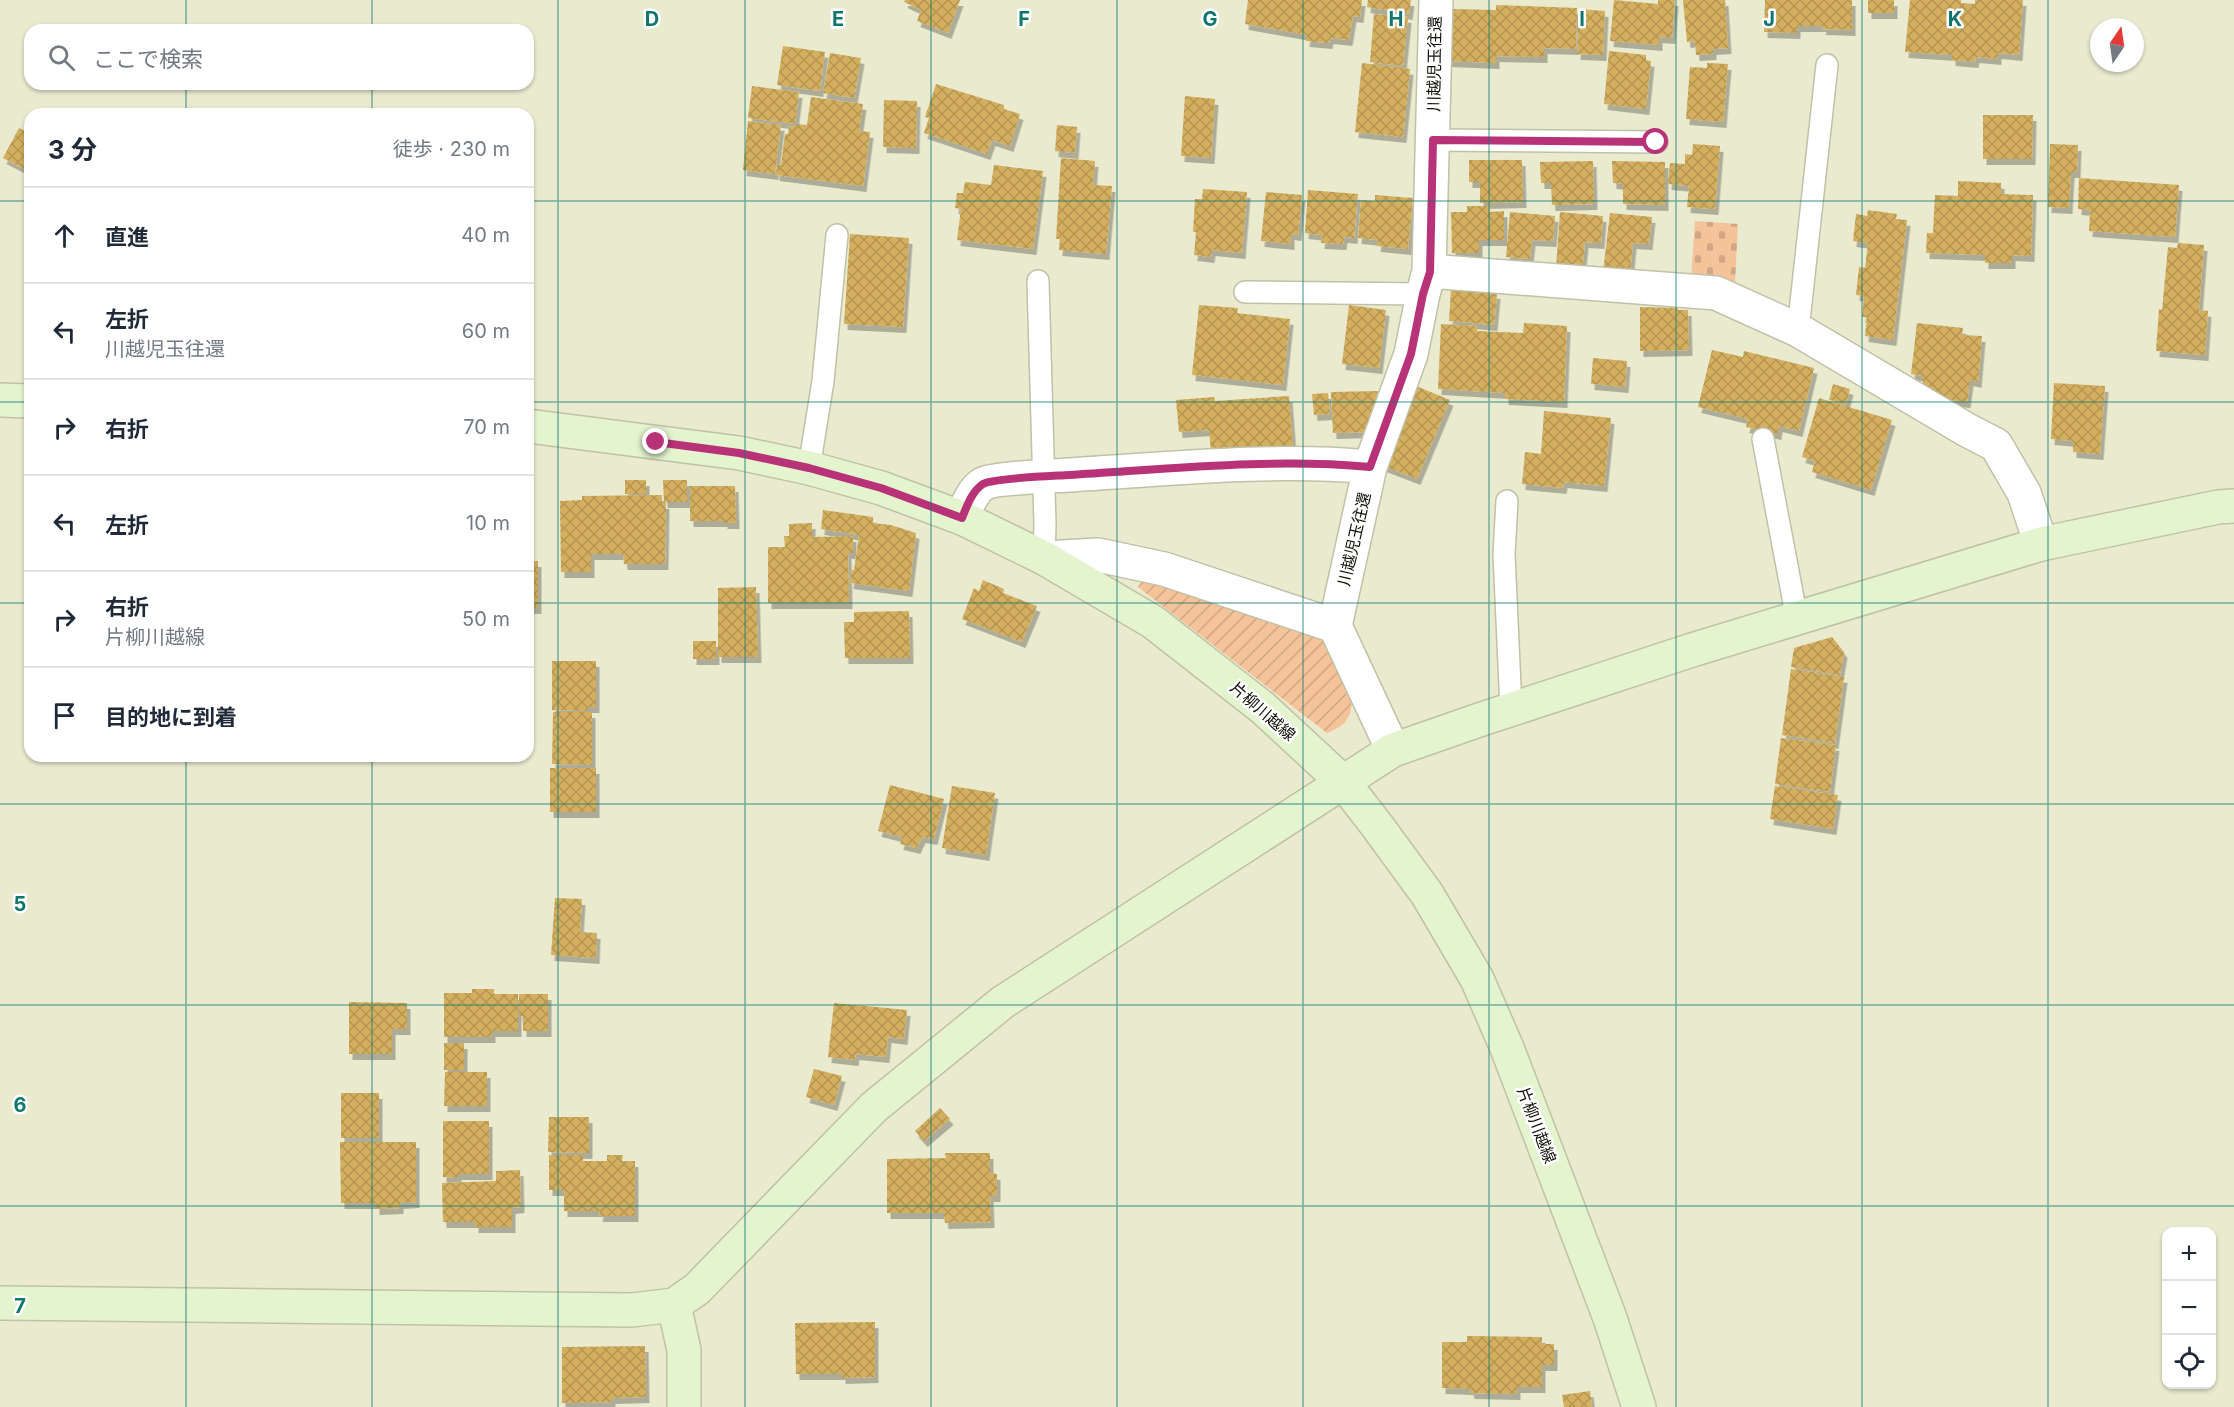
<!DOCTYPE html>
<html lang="ja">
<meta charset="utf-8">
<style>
:root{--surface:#fff;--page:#f2f2f3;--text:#1f2937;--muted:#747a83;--line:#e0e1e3}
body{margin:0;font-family:Inter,"Noto Sans JP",sans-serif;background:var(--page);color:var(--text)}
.controls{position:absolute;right:18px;bottom:18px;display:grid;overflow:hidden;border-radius:12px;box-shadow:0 2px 4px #0004}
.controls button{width:54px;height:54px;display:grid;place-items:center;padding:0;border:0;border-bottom:2px solid var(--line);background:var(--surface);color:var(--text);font:30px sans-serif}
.compass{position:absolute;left:2090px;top:18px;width:54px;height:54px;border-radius:50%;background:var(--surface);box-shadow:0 2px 4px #0004;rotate:13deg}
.stop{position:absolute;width:18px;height:18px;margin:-14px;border:4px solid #b73277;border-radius:50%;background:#fff}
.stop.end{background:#b73277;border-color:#fff;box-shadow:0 2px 6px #0008}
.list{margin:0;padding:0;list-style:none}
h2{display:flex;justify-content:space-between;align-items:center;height:78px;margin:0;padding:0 24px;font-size:26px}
h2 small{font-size:20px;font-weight:400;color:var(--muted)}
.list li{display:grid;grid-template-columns:39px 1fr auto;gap:18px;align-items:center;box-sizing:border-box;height:96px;padding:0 24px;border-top:2px solid var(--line)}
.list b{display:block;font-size:22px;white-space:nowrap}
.list p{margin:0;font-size:20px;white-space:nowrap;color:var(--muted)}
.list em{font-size:20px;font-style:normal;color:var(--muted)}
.icon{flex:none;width:33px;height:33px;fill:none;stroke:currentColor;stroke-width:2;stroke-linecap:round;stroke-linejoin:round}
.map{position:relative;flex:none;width:2234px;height:1407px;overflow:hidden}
.search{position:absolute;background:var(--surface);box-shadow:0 2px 4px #0004;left:24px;top:24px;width:510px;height:66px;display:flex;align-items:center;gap:15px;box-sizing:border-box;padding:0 21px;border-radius:18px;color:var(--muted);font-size:22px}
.panel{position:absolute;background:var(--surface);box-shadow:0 2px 4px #0004;left:24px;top:108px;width:510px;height:654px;border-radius:18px}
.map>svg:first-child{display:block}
.cemetery{fill:url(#cemetery-stones)}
.garden{fill:url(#garden-furrows)}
.building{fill:url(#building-cross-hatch);filter:url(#shadow)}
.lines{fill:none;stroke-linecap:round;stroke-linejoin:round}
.lane-casing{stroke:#c0c1a6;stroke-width:24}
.street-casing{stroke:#c0c1a6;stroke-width:36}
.secondary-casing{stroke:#c0c1a6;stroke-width:36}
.lane{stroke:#fff;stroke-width:21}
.street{stroke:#fff;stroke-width:33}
.secondary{stroke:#e3f4cf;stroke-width:33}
.route{stroke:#b73277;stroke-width:8}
.grid{fill:none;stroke:#0f766e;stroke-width:1.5;stroke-opacity:0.55}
.labels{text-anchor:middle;stroke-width:5;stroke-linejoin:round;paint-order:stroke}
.street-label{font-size:16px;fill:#101007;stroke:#fff}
.grid-label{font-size:20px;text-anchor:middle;font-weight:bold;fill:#0f766e;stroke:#fff;stroke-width:5;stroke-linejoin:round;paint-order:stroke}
</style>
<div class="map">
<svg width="2234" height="1407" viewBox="0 0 2234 1407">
<defs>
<pattern id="cemetery-stones" width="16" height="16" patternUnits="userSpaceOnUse" patternTransform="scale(1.5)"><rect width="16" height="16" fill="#f4c39a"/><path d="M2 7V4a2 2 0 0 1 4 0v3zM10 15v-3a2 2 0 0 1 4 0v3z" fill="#d0a683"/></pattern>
<pattern id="garden-furrows" width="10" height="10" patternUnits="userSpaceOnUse" patternTransform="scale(1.5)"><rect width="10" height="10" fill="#f4c39a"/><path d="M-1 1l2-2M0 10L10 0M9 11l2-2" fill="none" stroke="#d0a683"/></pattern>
<pattern id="building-cross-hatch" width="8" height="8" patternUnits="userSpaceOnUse" patternTransform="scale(1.5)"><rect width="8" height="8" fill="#d4af5f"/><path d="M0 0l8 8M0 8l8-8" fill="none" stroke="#b59651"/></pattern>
<filter id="shadow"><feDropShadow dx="3.5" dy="6" stdDeviation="0" flood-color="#0004"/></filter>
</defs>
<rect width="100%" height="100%" fill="#eaeacf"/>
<path class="cemetery" d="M1695 221 1738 224 1735 283 1691 280Z"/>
<path class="garden" d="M1144 578 1329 639C1341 670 1374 717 1327 733L1138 587Z"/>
<path class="building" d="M905 0H960L948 33 917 21 921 10 904 2Z
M1248 0H1362L1360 17 1353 16 1349 40 1330 38 1329 43 1306 41 1307 35 1245 24Z
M1368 0H1411L1409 14 1367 7Z
M1614 0 1658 4V0H1675L1672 38 1659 37V45L1610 41Z
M1683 0H1725L1728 48 1713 49V54L1696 55 1695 41 1687 42Z
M1765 0H1852V30L1822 29 1823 26H1797V33L1764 32Z
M1868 0H1894V13H1868Z
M1910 0H1961V3L1975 4V0H2023L2019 55 1998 53V59L1976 57 1975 62 1952 60V55L1905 52Z
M1496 5 1577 8 1576 49 1544 48V57L1496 56V63L1447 61V41H1452L1453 9 1496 10Z
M1579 9 1605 11 1603 55 1577 54Z
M1374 14 1408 17 1403 66 1370 62Z
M783 46 825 52 820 91 777 85Z
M1609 51 1646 55V60L1651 61 1646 109 1604 104Z
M830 53 861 58 854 98 823 93Z
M1362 63 1410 69 1403 137 1355 132Z
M1707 63 1728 64 1723 122 1686 119 1690 67 1707 68Z
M936 84 1004 105V109L1020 114 1010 146 992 140 987 154 924 133 929 118 925 117Z
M752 86 799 92 795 124 748 118Z
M1185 96 1215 99 1211 158 1181 156Z
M811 97 863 104 859 131 870 132 863 186 776 175 777 164 781 165 785 134H788L789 126 796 127V124L807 125Z
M884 100 917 101 916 148 883 147Z
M1983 115H2033L2032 159H1983Z
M748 121 781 125 775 174 743 170Z
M1057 125 1077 127 1075 153 1055 151Z
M19 128 30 134V166L28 171 3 158Z
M1693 144 1720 146 1715 209 1687 207 1689 186 1668 184 1670 163 1685 164V154L1692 155Z
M2050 144 2078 145 2077 172H2071L2069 208 2048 207Z
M1061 158 1095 161 1093 185 1112 186 1106 254 1059 250 1060 239H1056Z
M1469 160H1522L1523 202 1480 203V182H1469Z
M1593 161 1594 204 1552 205 1551 183H1541L1540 162Z
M1612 161 1665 162V205L1623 204V184L1613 183Z
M994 165 1043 171 1033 249 957 240 961 209 955 208 957 193H963L965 182 991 185Z
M2079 178 2179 185 2175 237 2089 231 2090 210 2078 209Z
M1958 181 2001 183V194L2033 195 2031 256 2012 255V263H1985V255L1926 253 1927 233H1933L1935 195 1958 196Z
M1203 189 1247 192 1242 253 1212 250 1211 257 1194 255 1196 232H1193L1195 199H1202Z
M1308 190 1358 194 1354 238 1344 237 1343 244 1321 243 1322 235 1305 233Z
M1266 192 1302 195 1298 235 1291 234V244L1261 241Z
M1375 195 1413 198 1408 249 1377 246 1378 240 1358 238 1361 200 1375 201Z
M1467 206H1490V212L1504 211V240H1479V253H1452L1451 212H1467Z
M1868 210 1897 214 1896 219 1907 220 1893 340 1865 336 1867 317H1862L1864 296 1856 295 1859 267 1865 268 1868 243 1853 241 1856 214 1867 216Z
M1510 212 1555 216 1553 241 1532 240 1530 259 1506 257Z
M1560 212 1603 216 1601 243 1585 242 1582 270 1556 268Z
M1610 213 1652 217 1649 244 1633 243 1630 274 1603 272Z
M850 234 909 238 903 327 844 324Z
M2178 243 2204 245 2199 310 2208 311 2205 355 2156 351 2159 309 2162 310 2168 247 2177 248Z
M1451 289 1497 293 1494 325 1449 321Z
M1199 305 1238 308 1237 313 1290 319 1283 385 1192 375Z
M1349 305 1386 310 1379 368 1342 364Z
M1640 307 1677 308 1678 310H1688L1689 350 1640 351Z
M1524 323 1567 326 1564 402 1505 399V393L1438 389 1441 324 1477 326V331L1523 333Z
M1917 323 1963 328 1962 335 1982 336 1978 382 1970 380 1967 402 1948 400 1923 384V376L1911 374Z
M1712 350 1743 357 1744 351 1814 368 1799 431 1779 426 1778 434 1746 427 1748 419 1698 407Z
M1593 358 1627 361 1625 387 1591 384Z
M2054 383 2105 386 2100 454 2073 452V441L2051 439Z
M1833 384 1850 389 1846 404 1829 400Z
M1416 386 1450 400 1417 479 1383 466Z
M1378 391 1367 432 1333 433 1331 392Z
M1328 393 1330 414 1314 415 1312 394Z
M1289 396 1293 447 1211 452 1209 430 1179 432 1176 400 1214 397 1215 401Z
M1819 398 1892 420 1871 490 1812 472 1815 461 1802 457Z
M1544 411 1611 418 1604 486 1564 482 1563 488 1522 484 1525 452 1541 454Z
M625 480H646V494H625Z
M663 480H687V502H664Z
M690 486H735L736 523H724V521H690Z
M662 495V503H666L665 564H624L623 554H591V572H561L560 501 582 500V496Z
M823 510 873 517V523L891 525 916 533 909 591 850 583 852 570H854L859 535 821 529Z
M812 523V537L853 536V553H848L849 603H768V547H785L784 536H789V524Z
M528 561H538V608H528Z
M983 580 1004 589 1003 593 1037 606 1022 642 962 619 974 588 979 591Z
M756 587 758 657H718V588Z
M909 611 910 658H845L844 622H854V612Z
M1832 637 1844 652 1840 675 1791 667 1794 648Z
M693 641H716V659H693Z
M552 661H596V707H588V711L552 710Z
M1791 669 1844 677 1835 743 1782 735Z
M553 712H592V765L552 764Z
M1781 738 1836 745 1830 792 1775 784Z
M550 768H596V812H550Z
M890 785 944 799 934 839 922 837 917 848 900 844 902 837 878 831Z
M952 786 995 793 986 855 942 848Z
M1775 786 1838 795 1833 829 1770 819Z
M555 898 582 899 580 932 597 933 596 958 551 955Z
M472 989H494V994H518V1031H492V1037H444V993H472Z
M519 994H548V1031H523V1016H519Z
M349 1002 407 1003V1029H392V1054H349Z
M834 1003 907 1010 904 1039 888 1037 886 1057 856 1054 855 1060 828 1057Z
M444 1043H464V1070H444Z
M814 1069 842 1076 834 1105 806 1097Z
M445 1072H487V1106H444Z
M341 1093H379V1138H341Z
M940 1108 950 1119 924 1141 915 1131Z
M549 1117H589V1153L548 1152Z
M443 1121H489V1174H458V1178L443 1177Z
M340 1142H416V1202L400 1203V1208L376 1209V1203H341Z
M945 1153H990V1173L997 1174V1196H990L991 1222 945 1223 944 1213H887V1159L946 1158Z
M549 1155H583V1161H607V1155H623L622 1161H635V1216H599L600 1211H564V1190H549Z
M520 1170 521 1207 512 1208V1227H475V1222H443L442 1183 496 1181V1171Z
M875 1322V1377L842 1378V1374H796L795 1323Z
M1467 1336 1542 1337V1344H1554V1365H1542V1387H1517V1394L1471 1393 1470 1389 1442 1388V1342H1467Z
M645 1346 646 1397 612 1398V1402L562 1403V1347Z
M1590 1391 1592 1407H1564L1562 1395Z"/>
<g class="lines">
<defs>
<path id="lane" d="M1433 140 1657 142
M1038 281 1045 524 1044 558
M1245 292 1423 294
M1798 330 1827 65
M1763 439 1797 619
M809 468 823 381 837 235
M1507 501 1504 554 1511 709"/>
<path id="street" d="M1429 271 1716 293 1798 330 1967 430 1996 445 2024 493 2041 544
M962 518C967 506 972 491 983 484 993 478 1054 476 1069 475 1169 469 1270 458 1370 467
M1044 558 1098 555 1164 569 1335 626
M1393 750 1335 626 1370 467 1411 354 1423 294 1429 271 1436 0"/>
<path id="secondary" d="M0 400 30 401
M528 426 739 453 809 468 881 488 962 518 1044 558 1153 622 1263 708 1344 783 1378 827 1427 894 1477 979 1507 1048 1610 1318 1639 1407
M0 1303 632 1310 674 1305 697 1289 874 1107 1003 1002 1393 750 1482 719 1692 650 2041 544 2218 507 2234 506
M674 1305 684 1350V1407"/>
</defs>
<use href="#lane" class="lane-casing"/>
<use href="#street" class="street-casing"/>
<use href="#secondary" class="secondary-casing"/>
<use href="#lane" class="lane"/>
<use href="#street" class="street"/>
<use href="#secondary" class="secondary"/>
</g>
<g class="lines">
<path class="route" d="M656 442 739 453 809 468 881 488 962 518C967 506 972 491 983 484 993 478 1054 476 1069 475 1169 469 1270 458 1370 467L1411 354 1423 294 1430 272 1433 140 1656 142"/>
</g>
<path class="grid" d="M186 0V30M372 0V30M558 0V1407M745 0V1407M931 0V1407M1117 0V1407M1303 0V1407M1489 0V1407M1676 0V1407M1862 0V1407M2048 0V1407M186 84V114M372 84V114M0 201H30M528 201H2234M0 402H30M528 402H2234M0 603H30M528 603H2234M186 756V1407M372 756V1407M0 804H2234M0 1005H2234M0 1206H2234"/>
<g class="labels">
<g class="street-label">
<text transform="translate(1434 64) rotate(-89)" y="6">川越児玉往還</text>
<text transform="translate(1354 539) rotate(-77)" y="6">川越児玉往還</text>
<text transform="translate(1263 711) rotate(41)" y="6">片柳川越線</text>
<text transform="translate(1537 1125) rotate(69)" y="6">片柳川越線</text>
</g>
</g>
<g class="grid-label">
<text x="652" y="26">D</text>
<text x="838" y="26">E</text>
<text x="1024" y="26">F</text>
<text x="1210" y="26">G</text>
<text x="1396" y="26">H</text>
<text x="1582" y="26">I</text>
<text x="1769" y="26">J</text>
<text x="1955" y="26">K</text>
<text x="20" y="911">5</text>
<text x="20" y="1112">6</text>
<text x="20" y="1313">7</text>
</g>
</svg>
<div class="controls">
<button>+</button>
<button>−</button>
<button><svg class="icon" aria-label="locate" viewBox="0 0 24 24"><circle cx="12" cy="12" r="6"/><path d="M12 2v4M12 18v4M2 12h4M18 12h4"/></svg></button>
</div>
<svg class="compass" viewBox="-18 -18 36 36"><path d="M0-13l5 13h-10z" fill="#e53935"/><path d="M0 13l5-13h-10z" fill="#747a83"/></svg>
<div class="stop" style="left:1656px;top:142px"></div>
<div class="stop end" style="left:656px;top:442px"></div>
<div class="search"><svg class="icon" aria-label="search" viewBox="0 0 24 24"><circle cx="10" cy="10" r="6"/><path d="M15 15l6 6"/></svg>ここで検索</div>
<section class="panel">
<h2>3 分<small>徒歩 · 230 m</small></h2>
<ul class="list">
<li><svg class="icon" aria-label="ahead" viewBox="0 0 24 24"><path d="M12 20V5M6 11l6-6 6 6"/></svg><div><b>直進</b></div><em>40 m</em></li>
<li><svg class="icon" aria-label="left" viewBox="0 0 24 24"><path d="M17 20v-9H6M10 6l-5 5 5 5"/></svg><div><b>左折</b><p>川越児玉往還</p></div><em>60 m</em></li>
<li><svg class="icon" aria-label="right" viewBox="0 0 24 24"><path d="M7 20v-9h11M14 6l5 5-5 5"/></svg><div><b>右折</b></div><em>70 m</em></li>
<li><svg class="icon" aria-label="left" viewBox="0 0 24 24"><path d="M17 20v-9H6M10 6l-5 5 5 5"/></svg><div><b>左折</b></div><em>10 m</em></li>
<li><svg class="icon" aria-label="right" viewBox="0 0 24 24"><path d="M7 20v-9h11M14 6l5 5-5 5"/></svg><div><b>右折</b><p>片柳川越線</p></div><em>50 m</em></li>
<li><svg class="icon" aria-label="arrive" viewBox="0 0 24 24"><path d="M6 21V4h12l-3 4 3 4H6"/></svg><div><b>目的地に到着</b></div></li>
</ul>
</section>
</div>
